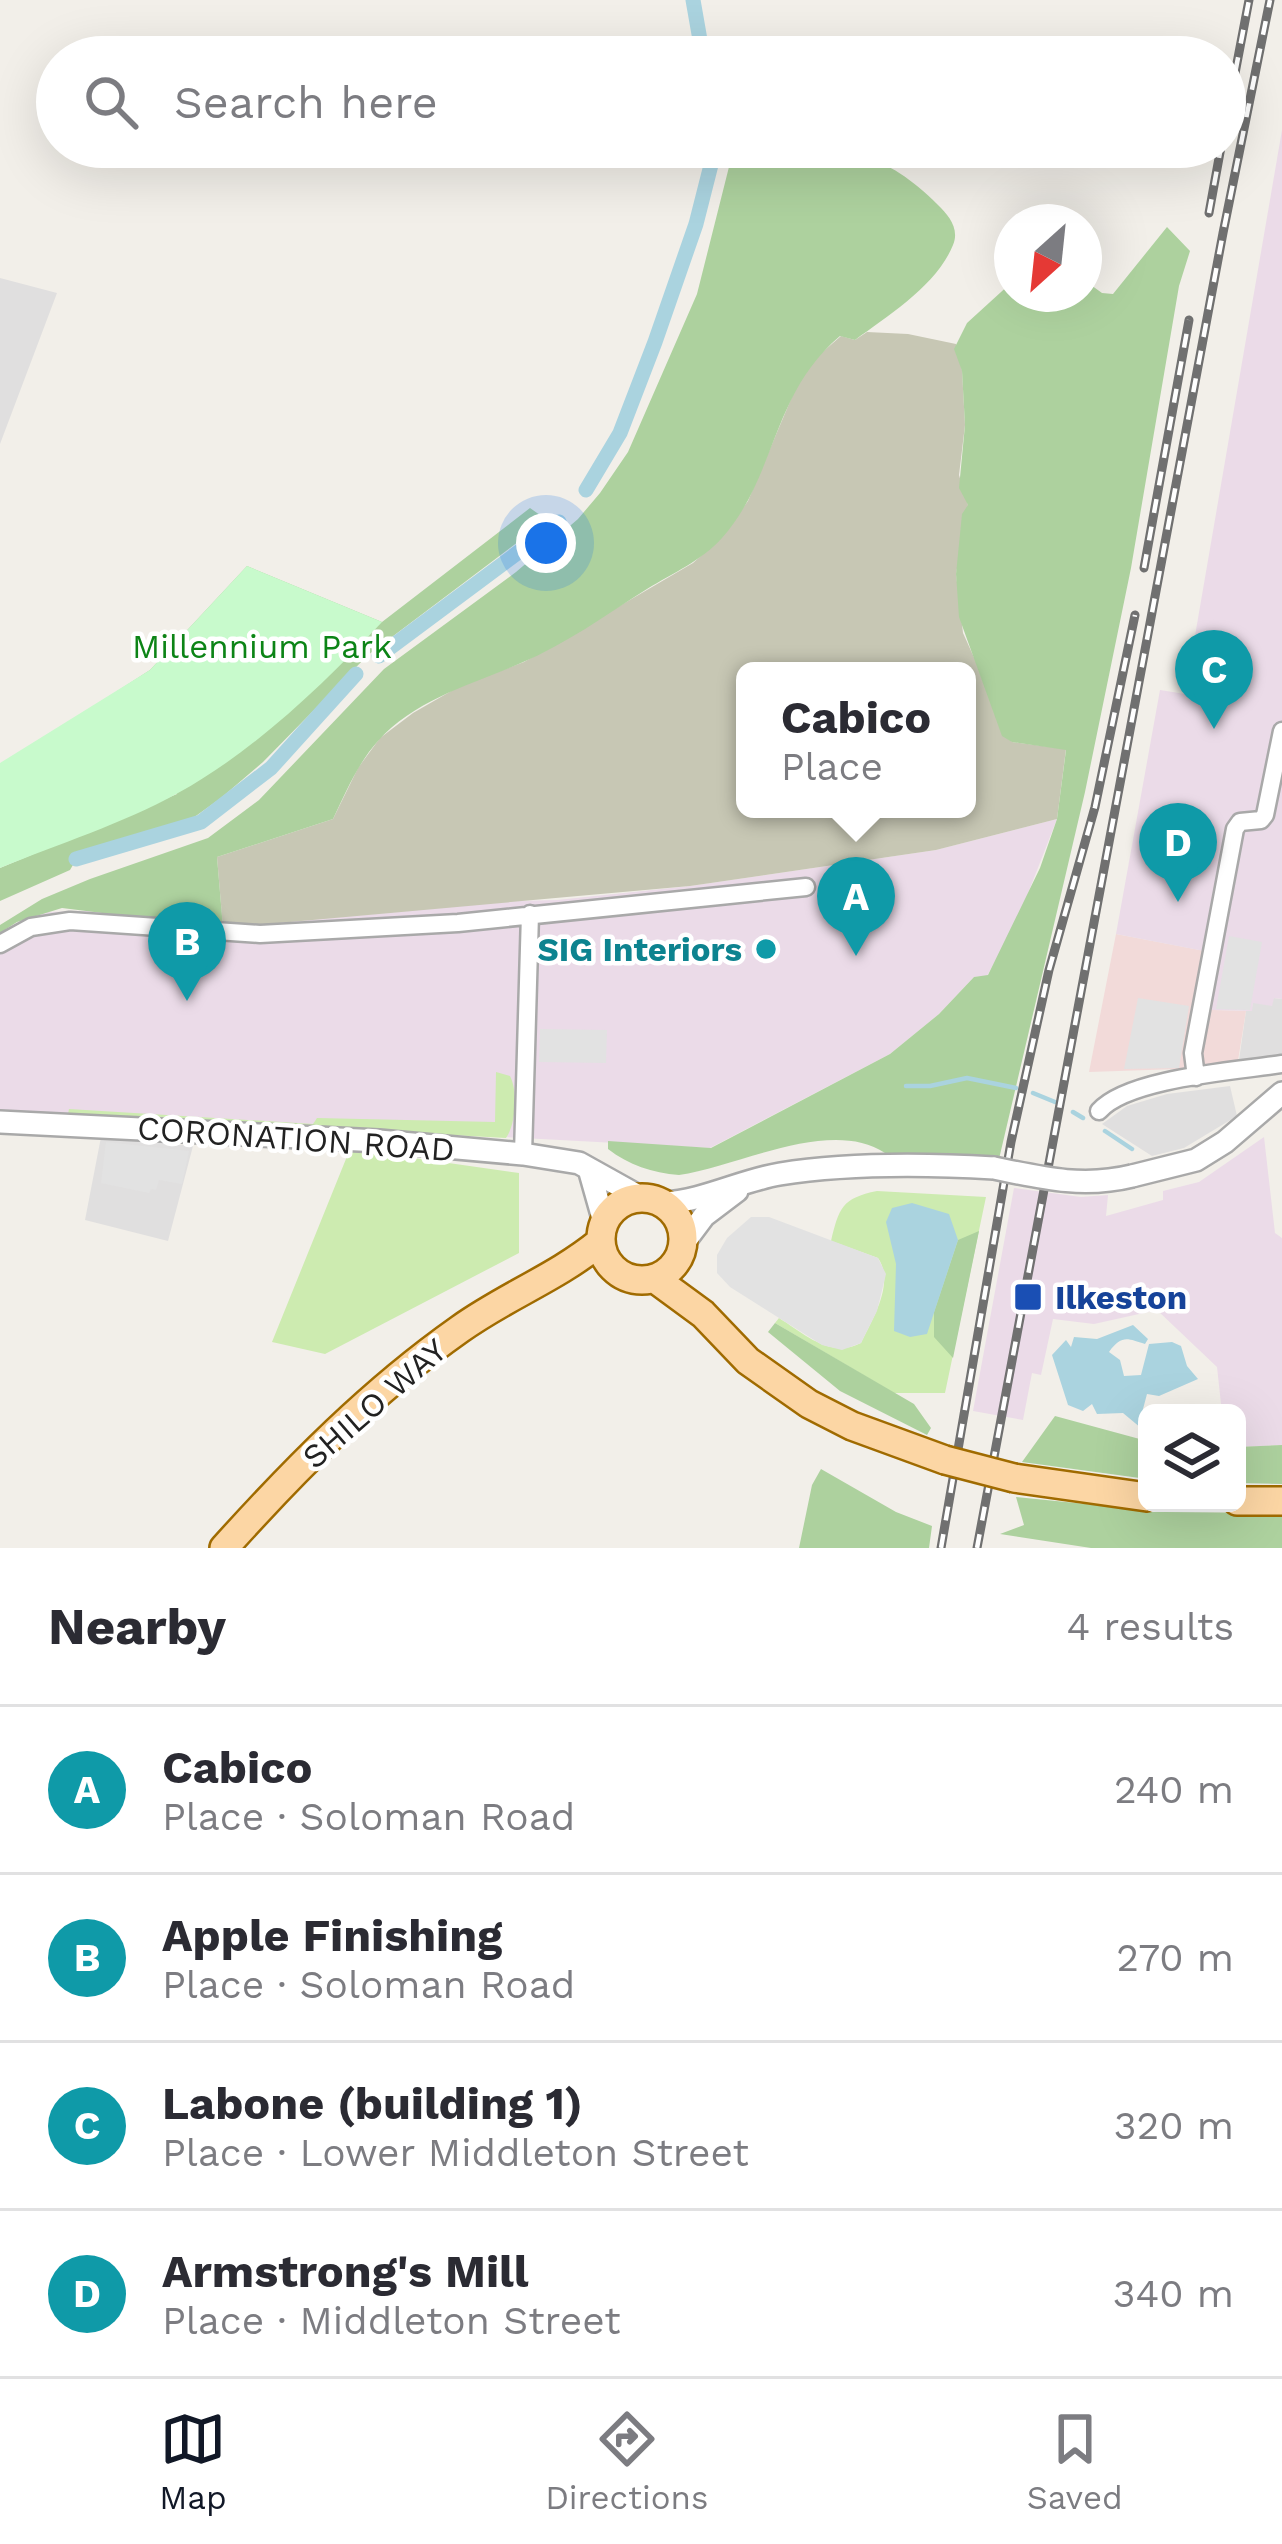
<!DOCTYPE html>
<meta charset="utf-8">
<style>
:root{--surface:#fff;--page:#f7f7f7;--text:#2b2b33;--muted:#7c7c81;--line:#e1e1e2;--accent:#111827}
body{margin:0;font-family:"Work Sans",sans-serif;background:var(--page);color:var(--text)}
.controls{position:absolute;right:36px;bottom:36px;display:grid;overflow:hidden;border-radius:18px;box-shadow:0 12px 48px #0002}
.controls button{width:108px;height:108px;display:grid;place-items:center;padding:0;border:0;border-bottom:3px solid var(--line);background:var(--surface);color:var(--text);font:60px sans-serif}
.compass{position:absolute;left:994px;top:204px;width:108px;height:108px;border-radius:50%;background:var(--surface);box-shadow:0 12px 48px #0002;rotate:207deg}
.you{position:absolute;left:546px;top:543px;width:42px;height:42px;margin:-30px;border:9px solid #fff;border-radius:50%;background:#1a73e8;box-shadow:0 0 0 18px #1a73e833}
.badge{display:grid;place-items:center;width:78px;height:78px;border-radius:50%;background:var(--accent);color:#fff;font-size:39px;font-weight:700}
.pin{position:absolute;translate:-50% -99px;filter:drop-shadow(0 3px 6px #0008)}
.pin::after{content:'';position:absolute;top:63px;width:42px;height:36px;background:inherit;clip-path:polygon(0 0,100% 0,50% 100%)}
.popup{position:absolute;left:736px;top:662px;width:240px;height:156px;box-sizing:border-box;display:grid;place-content:center;border-radius:18px;background:var(--surface);filter:drop-shadow(0 3px 9px #0005);font-size:39px;white-space:nowrap;color:var(--muted)}
.popup b{font-size:45px;color:var(--text)}
.popup::after{content:'';position:absolute;left:50%;top:100%;margin-left:-24px;border:24px solid transparent;border-top-color:var(--surface)}
.list{margin:0;padding:0;list-style:none}
h2{display:flex;justify-content:space-between;align-items:center;height:156px;margin:0;padding:0 48px;font-size:51px}
h2 small{font-size:39px;font-weight:400;color:var(--muted)}
.list li{display:grid;grid-template-columns:78px 1fr auto;gap:36px;align-items:center;box-sizing:border-box;height:168px;padding:0 48px;border-top:3px solid var(--line)}
.list b{display:block;font-size:45px;white-space:nowrap}
.list p{margin:0;font-size:39px;white-space:nowrap;color:var(--muted)}
.list em{font-size:39px;font-style:normal;color:var(--muted)}
.icon{flex:none;width:66px;height:66px;fill:none;stroke:currentColor;stroke-width:2;stroke-linecap:round;stroke-linejoin:round}
.map{position:relative;flex:none;width:1282px;height:1548px;overflow:hidden}
.search{position:absolute;background:var(--surface);box-shadow:0 12px 48px #0002;left:36px;right:36px;top:36px;height:132px;display:flex;align-items:center;gap:30px;box-sizing:border-box;padding:0 42px;border-radius:66px;color:var(--muted);font-size:45px}
.sheet{height:828px;background:var(--surface)}
nav{display:flex;justify-content:space-around;align-items:center;box-sizing:border-box;height:168px;border-top:3px solid var(--line);background:var(--surface);font-size:33px;color:var(--muted)}
nav a{display:grid;justify-items:center;gap:6px}
nav .on{color:var(--accent)}
.map>svg:first-child{display:block}
.residential{fill:#e0dfdf}
.commercial{fill:#f2dad9}
.industrial{fill:#ebdbe8}
.construction{fill:#c7c7b4;fill-rule:evenodd}
.grass{fill:#cdebb0}
.forest{fill:#add19e}
.park{fill:#c8facc}
.parking{fill:#e2e2e2}
.water{fill:#aad3df}
.lines{fill:none;stroke-linecap:round;stroke-linejoin:round}
.stream{stroke:#aad3df;stroke-width:4.5}
.canal{stroke:#aad3df;stroke-width:15}
.minor-casing{stroke:#a9a9a9;stroke-width:21}
.tertiary-casing{stroke:#a9a9a9;stroke-width:26}
.primary-casing{stroke:#a06b00;stroke-width:32}
.minor{stroke:#fff;stroke-width:16}
.tertiary{stroke:#fff;stroke-width:21}
.primary{stroke:#fcd6a4;stroke-width:27}
.rail-casing{stroke:#707070;stroke-width:9}
.rail{stroke:#fff;stroke-width:4.5;stroke-dasharray:14;stroke-linecap:butt}
.tertiary-bridge-casing{stroke:#a9a9a9;stroke-width:26;stroke-linecap:butt}
.primary-bridge-casing{stroke:#a06b00;stroke-width:32;stroke-linecap:butt}
.tertiary-bridge{stroke:#fff;stroke-width:21}
.primary-bridge{stroke:#fcd6a4;stroke-width:27}
.culture-dot{fill:#0f9aa8;stroke:#fff;stroke-width:4.5}
.transit-dot{fill:#1a4fb4;stroke:#fff;stroke-width:4.5}
.labels{text-anchor:middle;stroke-width:9;stroke-linejoin:round;paint-order:stroke}
.park-label{font-size:33px;fill:#0c8416;stroke:#fff}
.culture-label{font-size:33px;font-weight:bold;fill:#0d838f;stroke:#fff;text-anchor:end}
.street-label{font-size:33px;fill:#222;stroke:#fff}
.transit-label{font-size:33px;font-weight:bold;fill:#164399;stroke:#fff;text-anchor:start}
</style>
<div class="map">
<svg width="1282" height="1548" viewBox="0 0 1282 1548">
<rect width="100%" height="100%" fill="#f2efe9"/>
<path class="residential" d="M0 278 57 293 0 444Z
M1274 998 1282 999V1058L1238 1067 1246 1011H1251L1253 1003Z
M1230 1086 1237 1116 1184 1148 1152 1156 1102 1124 1127 1106 1167 1094Z
M101 1137 193 1146 168 1241 85 1220Z"/>
<path class="commercial" d="M1116 934 1205 951 1214 1010 1246 1011 1237 1067 1089 1072Z"/>
<path class="industrial" d="M1282 130V999L1274 998 1272 1006 1253 1003 1252 1011 1214 1010 1195 1007 1204 951 1116 934 1160 690 1185 694Z
M1057 819 1018 919 987 976 974 977 939 1014 890 1054 710 1148 0 1110V933L44 912 557 900 690 886 936 850Z
M1264 1137 1275 1233 1282 1238V1445L1237 1447V1413H1222L1217 1367 1157 1310 1094 1324 1053 1319 1041 1375 1032 1373 1023 1420 973 1411 1014 1188 1081 1197 1108 1195 1106 1216 1163 1200V1191L1199 1182Z"/>
<path class="construction" d="M867 332 908 334 956 344 962 370 965 425 959 475 968 505 956 574 963 633 1012 742 1066 749 1057 819 936 850 690 886 223 928 217 857 333 819 358 768 380 738 413 713 460 686 524 662 693 563 722 537 748 501 797 385 810 363 841 336 855 340ZM745 671H967V809H745Z"/>
<path class="grass" d="M496 1072 510 1076C518 1091 516 1124 506 1138L68 1114 69 1109 313 1124 317 1118 495 1122Z
M350 1149 519 1173V1253L325 1354 272 1342Z
M877 1191 986 1197 945 1393H894L775 1323 779 1318C805 1334 830 1359 861 1343 873 1318 895 1283 878 1258L831 1241C839 1208 842 1198 877 1191Z"/>
<path class="forest" d="M734 147C819 147 872 138 938 205 948 215 960 228 953 245 937 285 889 315 855 340L840 336C771 394 777 476 722 538 701 561 673 573 647 589 606 615 566 644 521 663 473 684 415 699 378 741 358 763 346 792 333 819L217 857 223 928 62 908 17 922 0 933V925L42 899 90 879 208 838 259 800 384 669 516 572 578 519 600 493 628 452 697 294Z
M1167 227 1190 251 1179 286 1131 568 1085 792 999 1159 885 1153C830 1117 737 1167 679 1175 652 1173 629 1165 608 1149V1141L711 1148 890 1054 939 1014 974 977 988 975 1040 868 1057 819 1066 750 1012 742 1002 736 959 617 956 574 962 514 968 505 959 488 965 425 962 371 954 349 967 323 1012 282V294H1084V280L1102 293 1113 294Z
M530 508 547 520 368 655 263 762 221 798 193 818 80 853 70 870 0 901V868L177 794 105 699 150 670 247 566 382 622Z
M979 1231 953 1358 934 1337V1312L958 1240Z
M775 1323 914 1404 931 1428 927 1435 840 1391 768 1332Z
M1055 1416 1147 1441V1479L1022 1462Z
M1282 1445V1484L1237 1483V1447Z
M821 1469 896 1512 932 1526 929 1548H799L812 1485Z
M1016 1497 1166 1512 1282 1513V1548H1091L1000 1534 1024 1525Z"/>
<path class="park" d="M247 566 382 622C323 685 253 752 178 793 122 824 58 844 0 868V763L150 670Z"/>
<path class="parking" d="M1229 936 1262 942 1250 1010 1216 1009Z
M1138 998 1189 1006 1179 1068 1124 1069Z
M540 1029 607 1030 606 1063 539 1062Z
M106 1142 189 1151 182 1184 159 1180 156 1190 151 1189 149 1193 101 1183Z
M751 1217H769L878 1258 886 1274 877 1311 861 1343 842 1350 822 1345 730 1287 717 1273V1255L727 1238Z"/>
<path class="water" d="M912 1203 949 1214 958 1240 927 1334 910 1337 894 1331 896 1264 886 1222 892 1208Z
M1133 1325 1148 1339 1145 1344C1128 1339 1122 1334 1109 1352L1120 1360 1124 1376 1141 1375 1149 1344 1172 1342 1181 1346 1187 1366 1198 1379 1159 1396 1147 1394 1143 1409 1147 1433 1123 1413 1097 1414 1092 1404 1083 1411 1068 1405 1052 1355 1066 1340 1071 1347 1074 1337 1097 1339Z"/>
<g class="lines">
<path class="stream" d="M906 1086H930L967 1078 1016 1088
M1033 1093 1055 1102
M1073 1112 1083 1118
M1105 1131 1132 1149"/>
<path class="canal" d="M693 0 703 57
M586 490 620 433 655 342 696 224 712 161V147
M379 656 559 522
M76 859 201 822 271 768 356 674"/>
<defs>
<path id="minor" d="M0 944 31 927 70 921 260 934 458 923 806 887
M1196 1077 1193 1053 1235 829 1240 822 1261 820 1265 815 1282 731
M1099 1111C1128 1078 1237 1071 1282 1064
M523 1154 530 914"/>
<path id="tertiary" d="M0 1122 379 1141 523 1154 579 1163 640 1197
M589 1169 604 1222
M1132 1176 1196 1160 1225 1142 1282 1093
M663 1203C704 1201 739 1181 780 1174 849 1163 925 1164 994 1168
M683 1244 704 1216 737 1191"/>
<path id="primary" d="M601 1239a41 41 0 1 1 82 0a41 41 0 1 1-82 0Z
M654 1278 703 1314 748 1361 809 1404 852 1426 945 1460
M1014 1478 1147 1497
M1237 1501H1282
M224 1548C296 1468 372 1391 460 1329 506 1296 556 1278 600 1242"/>
</defs>
<use href="#minor" class="minor-casing"/>
<use href="#tertiary" class="tertiary-casing"/>
<use href="#primary" class="primary-casing"/>
<use href="#minor" class="minor"/>
<use href="#tertiary" class="tertiary"/>
<use href="#primary" class="primary"/>
<defs>
<path id="rail" d="M1225 126 1249 0
M1209 213 1221 147
M1144 568 1189 320
M941 1548 1011 1142 1049 970 1095 807 1135 615
M977 1548 1223 233 1270 0"/>
</defs>
<use href="#rail" class="rail-casing"/>
<use href="#rail" class="rail"/>
<defs>
<path id="tertiary-bridge" d="M994 1168C1042 1178 1083 1188 1132 1176"/>
<path id="primary-bridge" d="M945 1460 1014 1478"/>
</defs>
<use href="#tertiary-bridge" class="tertiary-bridge-casing"/>
<use href="#primary-bridge" class="primary-bridge-casing"/>
<use href="#tertiary-bridge" class="tertiary-bridge"/>
<use href="#primary-bridge" class="primary-bridge"/>
</g>
<circle class="culture-dot" cx="766" cy="949" r="12"/>
<rect class="transit-dot" x="1013" y="1282" width="30" height="30" rx="6"/>
<g class="labels">
<g class="park-label">
<text x="262" y="658">Millennium Park</text>
</g>
<g class="culture-label">
<text x="742" y="961">SIG Interiors</text>
</g>
<g class="street-label">
<text transform="translate(296 1138) rotate(4)" y="12">CORONATION ROAD</text>
<text transform="translate(374 1403) rotate(-41)" y="12">SHILO WAY</text>
</g>
<g class="transit-label">
<text x="1055" y="1309">Ilkeston</text>
</g>
</g>
</svg>
<div class="controls">
<button><svg class="icon" aria-label="layers" viewBox="0 0 24 24"><path d="M12 4l9 5-9 5-9-5zM3 14l9 5 9-5"/></svg></button>
</div>
<svg class="compass" viewBox="-18 -18 36 36"><path d="M0-13l5 13h-10z" fill="#e53935"/><path d="M0 13l5-13h-10z" fill="#7c7c81"/></svg>
<div class="you"></div>
<div class="pin badge" style="left:856px;top:956px;background:#0f9aa8">A</div>
<div class="popup"><b>Cabico</b>Place</div>
<div class="pin badge" style="left:187px;top:1001px;background:#0f9aa8">B</div>
<div class="pin badge" style="left:1214px;top:729px;background:#0f9aa8">C</div>
<div class="pin badge" style="left:1178px;top:902px;background:#0f9aa8">D</div>
<div class="search"><svg class="icon" aria-label="search" viewBox="0 0 24 24"><circle cx="10" cy="10" r="6"/><path d="M15 15l6 6"/></svg>Search here</div>
</div>
<section class="sheet">
<h2>Nearby<small>4 results</small></h2>
<ul class="list">
<li><span class="badge" style="background:#0f9aa8">A</span><div><b>Cabico</b><p>Place · Soloman Road</p></div><em>240 m</em></li>
<li><span class="badge" style="background:#0f9aa8">B</span><div><b>Apple Finishing</b><p>Place · Soloman Road</p></div><em>270 m</em></li>
<li><span class="badge" style="background:#0f9aa8">C</span><div><b>Labone (building 1)</b><p>Place · Lower Middleton Street</p></div><em>320 m</em></li>
<li><span class="badge" style="background:#0f9aa8">D</span><div><b>Armstrong's Mill</b><p>Place · Middleton Street</p></div><em>340 m</em></li>
</ul>
</section>
<nav>
<a class="on"><svg class="icon" aria-label="map" viewBox="0 0 24 24"><path d="M3 6l6-2 6 2 6-2v14l-6 2-6-2-6 2zM9 4v14M15 6v14"/></svg>Map</a>
<a><svg class="icon" aria-label="directions" viewBox="0 0 24 24"><path d="M12 3l9 9-9 9-9-9zM9 14v-3h6M13 9l2 2-2 2"/></svg>Directions</a>
<a><svg class="icon" aria-label="saved" viewBox="0 0 24 24"><path d="M7 4h10v16l-5-4-5 4z"/></svg>Saved</a>
</nav>
